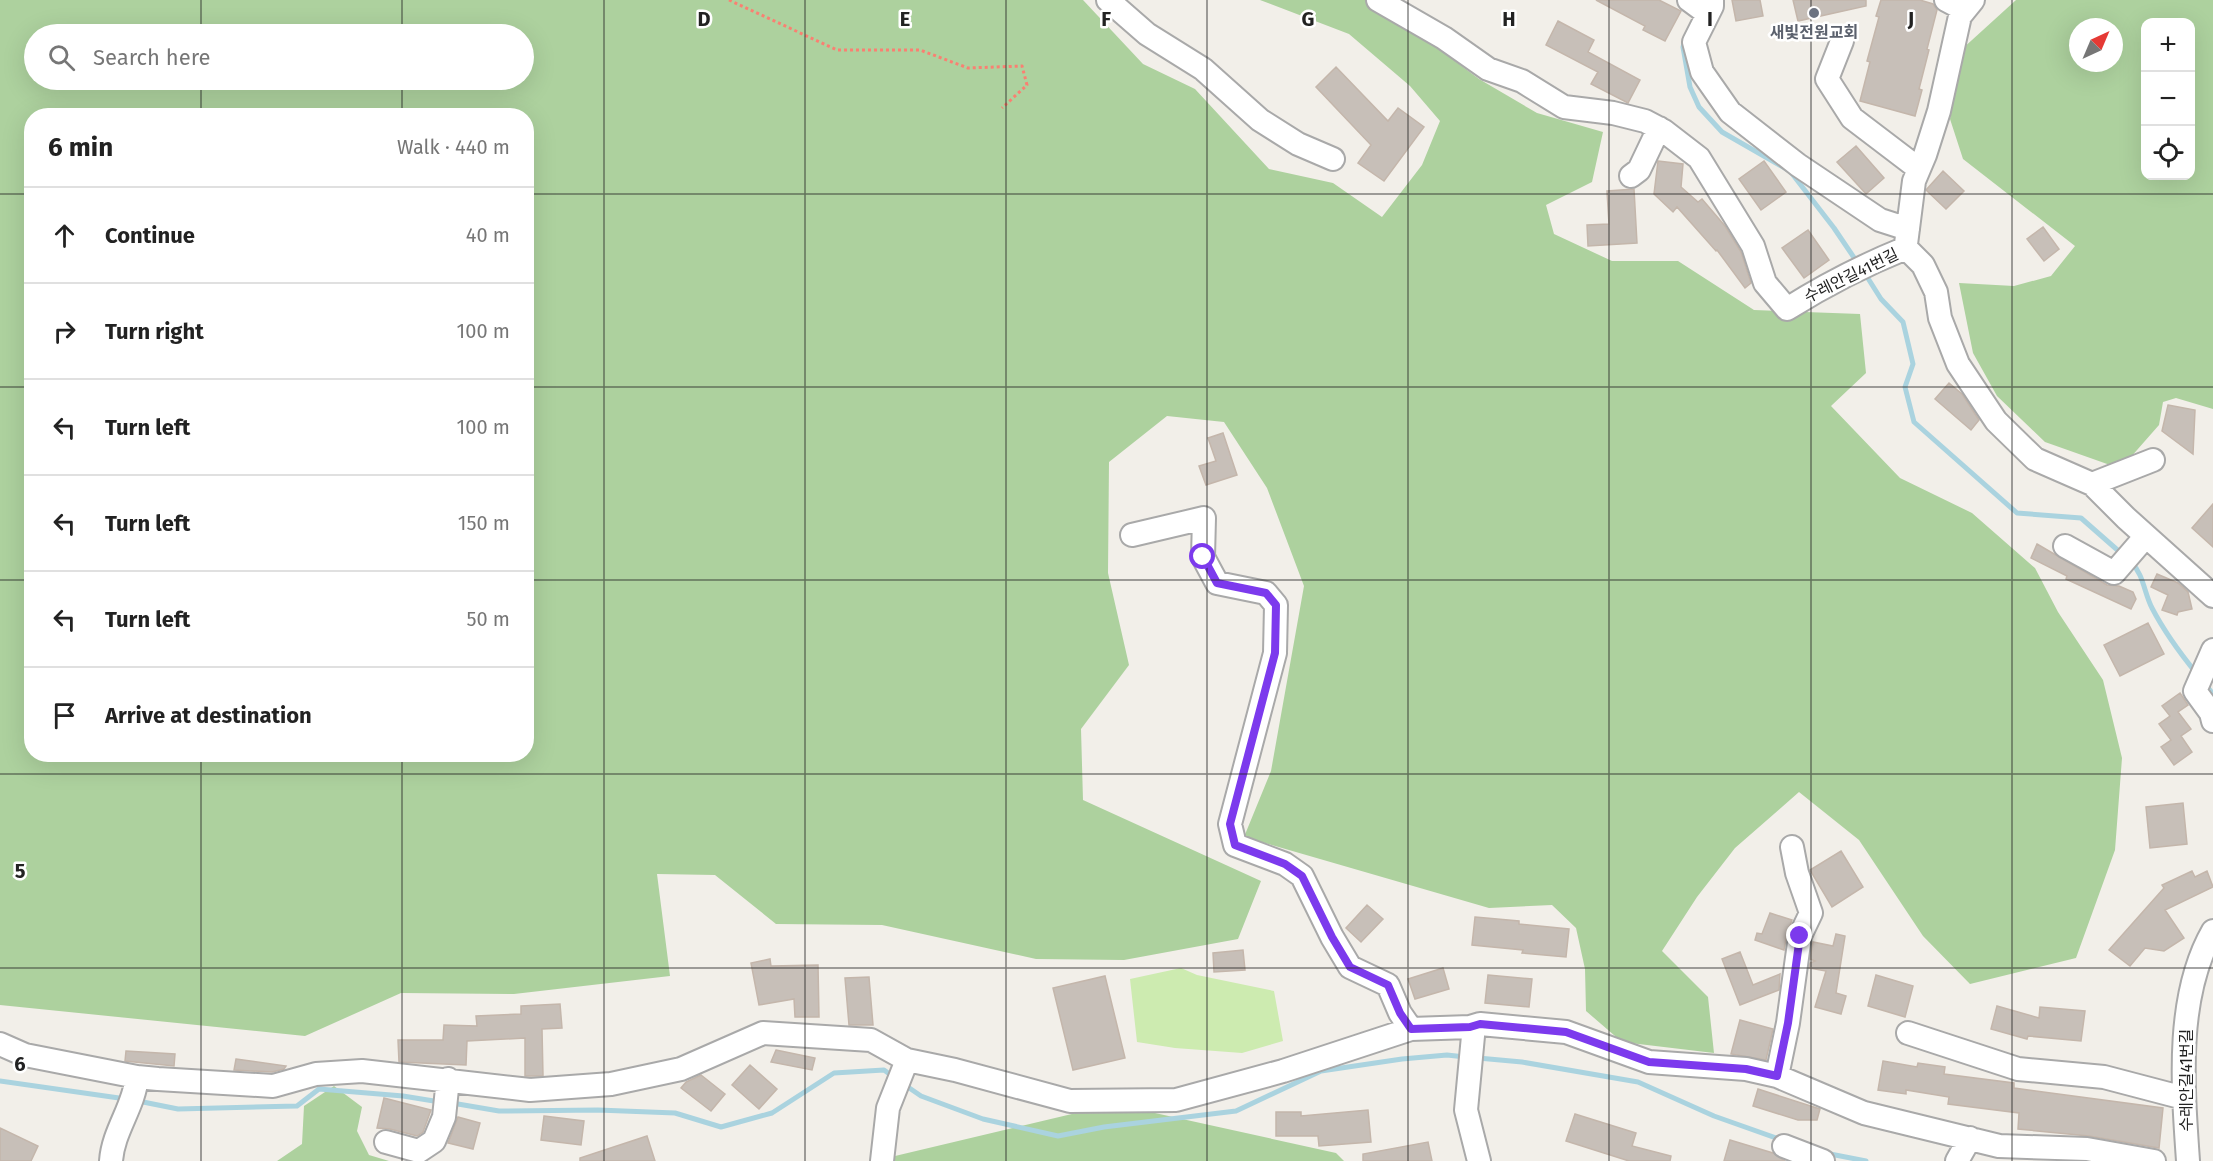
<!DOCTYPE html>
<meta charset="utf-8">
<style>
:root{--surface:#fff;--page:#f6f6f6;--text:#222;--muted:#767676;--line:#e0e0e0}
body{margin:0;font-family:"Fira Sans","Noto Sans KR",sans-serif;background:var(--page);color:var(--text)}
.controls{position:absolute;right:18px;top:18px;display:grid;overflow:hidden;border-radius:12px;box-shadow:0 6px 24px #0002}
.controls button{width:54px;height:54px;display:grid;place-items:center;padding:0;border:0;border-bottom:2px solid var(--line);background:var(--surface);color:var(--text);font:30px sans-serif}
.compass{position:absolute;left:2069px;top:18px;width:54px;height:54px;border-radius:50%;background:var(--surface);box-shadow:0 6px 24px #0002;rotate:44deg}
.stop{position:absolute;width:18px;height:18px;margin:-14px;border:4px solid #7c3aed;border-radius:50%;background:#fff}
.stop.end{background:#7c3aed;border-color:#fff;box-shadow:0 2px 6px #0008}
.list{margin:0;padding:0;list-style:none}
h2{display:flex;justify-content:space-between;align-items:center;height:78px;margin:0;padding:0 24px;font-size:26px}
h2 small{font-size:20px;font-weight:400;color:var(--muted)}
.list li{display:grid;grid-template-columns:39px 1fr auto;gap:18px;align-items:center;box-sizing:border-box;height:96px;padding:0 24px;border-top:2px solid var(--line)}
.list b{display:block;font-size:22px;white-space:nowrap}
.list em{font-size:20px;font-style:normal;color:var(--muted)}
.icon{flex:none;width:33px;height:33px;fill:none;stroke:currentColor;stroke-width:2;stroke-linecap:round;stroke-linejoin:round}
.map{position:relative;flex:none;width:2213px;height:1161px;overflow:hidden}
.search{position:absolute;background:var(--surface);box-shadow:0 6px 24px #0002;left:24px;top:24px;width:510px;height:66px;display:flex;align-items:center;gap:15px;box-sizing:border-box;padding:0 21px;border-radius:33px;color:var(--muted);font-size:22px}
.panel{position:absolute;background:var(--surface);box-shadow:0 6px 24px #0002;left:24px;top:108px;width:510px;height:654px;border-radius:24px}
.map>svg:first-child{display:block}
.grass{fill:#cdebb0}
.forest{fill:#add19e;fill-rule:evenodd}
.lines{fill:none;stroke-linecap:round;stroke-linejoin:round}
.stream{stroke:#aad3df;stroke-width:5}
.building{fill:#c7bfb8;stroke:#c4b6ab;stroke-width:1.5}
.minor-casing{stroke:#a9a9a9;stroke-width:26}
.path{stroke:#fa8072;stroke-width:3;stroke-dasharray:3 3;stroke-linecap:butt}
.minor{stroke:#fff;stroke-width:22}
.route{stroke:#7c3aed;stroke-width:8}
.grid{fill:none;stroke:#222;stroke-width:1.5;stroke-opacity:0.55}
.worship-dot{fill:#6b7280;stroke:#fff;stroke-width:2}
.labels{text-anchor:middle;stroke-width:5;stroke-linejoin:round;paint-order:stroke}
.worship-label{font-size:16px;font-weight:bold;fill:#5b616d;stroke:#fff}
.street-label{font-size:16px;fill:#222;stroke:#fff}
.grid-label{font-size:20px;text-anchor:middle;font-weight:bold;fill:#222;stroke:#fff;stroke-width:5;stroke-linejoin:round;paint-order:stroke}
</style>
<div class="map">
<svg width="2213" height="1161" viewBox="0 0 2213 1161">
<rect width="100%" height="100%" fill="#f2efe9"/>
<path class="grass" d="M1181 968 1197 975 1274 991 1283 1041 1242 1053 1175 1048 1137 1042 1130 979Z"/>
<path class="forest" d="M0 0H1083L1143 64 1195 89 1269 169 1333 183 1382 217 1422 165 1440 121 1410 86 1349 34 1260 0H1373L1479 79 1537 113 1603 132 1592 182 1546 205 1554 234 1612 261H1678L1754 310 1860 314 1866 373 1831 406 1900 478 1972 513 2035 568 2058 612 2103 680 2122 758 2115 850 2076 958 1970 984 1923 936 1859 840 1799 792 1735 848 1697 897 1662 951 1708 997 1714 1053 1622 1042 1586 1011 1585 969 1576 928 1552 905 1489 908 1244 837 1271 771 1304 586 1267 488 1224 422 1167 416 1109 462 1108 573 1129 665 1081 729 1083 800 1261 881 1238 939 1124 960 1036 959 882 925 776 924 715 875 657 874 670 976 514 994 401 993 305 1036 0 1005ZM34 34H524V80H34ZM32 116H526V754H32Z
M2016 0H2213V409L2176 398 2163 402 2159 425 2130 458 2110 465 2045 442 1997 396 1973 353 1959 283 2014 286 2051 276 2075 246 1963 159 1950 119 1961 50ZM2146 22H2190V176H2146ZM2078 27H2114V63H2078Z
M334 1086 362 1107 357 1131 369 1155 389 1161H277L302 1144 304 1106Z
M1114 1104 1336 1153 1344 1161H874Z"/>
<g class="lines">
<path class="stream" d="M1685 39 1683 47 1690 87 1699 107 1722 132 1790 171 1834 228 1859 265
M1864 272 1881 299 1903 322 1913 364 1905 387 1914 422 2017 513 2081 518 2122 554
M2131 562C2144 575 2144 593 2152 608 2165 633 2179 652 2197 674
M2205 684 2213 694
M1478 1058 1522 1062 1638 1082 1714 1116 1782 1140
M0 1081 126 1099
M902 1083 921 1096 983 1119 1058 1136 1104 1127 1236 1111 1321 1071 1402 1059 1447 1055 1465 1057
M138 1101 178 1109 297 1106 319 1089 403 1096 440 1102
M452 1103 499 1111 598 1110 675 1113 721 1127 772 1113 834 1073 884 1070 895 1078
M1825 1153 1866 1161"/>
</g>
<path class="building" d="M1596 0H1659L1681 11 1665 41 1643 30 1645 26Z
M1732 0H1760L1763 16 1736 21Z
M1793 0H1866V6L1798 21Z
M1881 0H1920L1933 4 1937 10 1927 49 1929 50 1919 89 1922 90 1915 116 1860 101 1870 62 1867 61 1879 17 1876 16Z
M1558 21 1594 40 1588 52 1640 80 1628 103 1591 84 1598 72 1546 45Z
M1336 67 1388 121 1398 108 1424 127 1384 181 1358 163 1371 145 1316 87Z
M1856 146 1884 178 1866 194 1837 162Z
M1658 161 1683 164 1681 187 1698 202 1702 199 1725 226 1741 252 1751 283 1745 288 1717 250 1716 251 1677 207 1673 212 1654 194Z
M1764 161 1786 192 1761 210 1739 179Z
M1943 171 1964 191 1946 209 1926 190Z
M1634 189 1637 243 1588 246 1587 225 1609 224 1607 191Z
M2043 227 2059 249 2044 261 2027 239Z
M1808 230 1829 260 1804 278 1782 248Z
M1949 383 1962 394 1979 420 1971 430 1935 399Z
M2168 405 2195 410 2193 454 2162 431Z
M1223 433 1237 475 1206 485 1199 466 1216 461 1208 438Z
M2213 504V547L2192 528Z
M2037 544 2107 585 2119 586 2133 592 2136 599 2131 609 2066 579 2067 576 2031 558Z
M2157 574 2178 583 2188 592 2192 609 2178 612 2177 615 2162 610 2168 595 2151 587Z
M2148 623 2164 654 2120 676 2104 645Z
M2180 693 2188 705 2178 712 2191 729 2181 736 2192 752 2174 765 2161 747 2171 740 2159 724 2170 716 2162 706Z
M2183 803 2187 844 2150 848 2146 807Z
M1841 851 1863 887 1832 907 1810 870Z
M2192 871 2195 877 2207 871 2213 887 2165 910 2184 938 2164 951 2145 948 2130 966 2109 950 2164 888 2162 885Z
M1367 905 1383 919 1361 942 1346 928Z
M1770 913 1792 920 1787 934 1784 950 1755 940 1757 933 1762 934Z
M1475 917 1519 921V924L1569 929 1566 957 1522 953 1523 950 1472 945Z
M1836 934 1845 936 1836 993 1846 996 1841 1014 1815 1007 1826 971 1809 968 1810 963 1815 961 1810 959 1813 942 1833 946Z
M1243 950 1245 970 1214 972 1213 953Z
M1740 952 1753 985 1780 974 1779 990 1740 1005 1722 959Z
M770 959 771 966 818 965 819 1017H795L794 999 759 1005 751 963Z
M1443 968 1449 989 1415 999 1408 979Z
M1488 975 1532 979 1529 1007 1485 1003Z
M1876 975 1913 986 1905 1017 1868 1006Z
M1105 976 1125 1058 1073 1070 1053 988Z
M869 977 873 1025H849L845 978Z
M560 1004 562 1028 542 1029 543 1076H525V1038L467 1041 466 1065 399 1062 398 1040H443L444 1025 477 1026 476 1016 521 1014V1006Z
M1997 1006 2039 1018 2040 1007 2085 1011 2081 1041 2028 1036 2027 1039 1991 1029Z
M1740 1020 1773 1029 1766 1060 1731 1054Z
M776 1050 815 1058 812 1070 771 1062Z
M126 1051 175 1054 174 1066 125 1061Z
M236 1059 286 1066 284 1069 272 1072 234 1070Z
M1883 1061 1917 1067 1918 1063 1945 1067 1944 1074 2014 1083V1088L2163 1108 2159 1148 2089 1136 2018 1129 2019 1113 1948 1104 1949 1097 1906 1090V1094L1878 1090Z
M750 1065 777 1089 759 1109 732 1085Z
M701 1075 725 1094 711 1111 681 1088 686 1082Z
M1758 1089 1820 1109 1817 1120H1798L1753 1106Z
M384 1098 431 1110 423 1132 417 1136 390 1129 377 1128Z
M1368 1110 1371 1142 1319 1146 1318 1136H1276V1112H1301V1116Z
M1575 1114 1636 1133 1632 1146 1671 1156 1670 1161H1629L1566 1141Z
M544 1116 584 1121 581 1145 541 1140Z
M458 1117 480 1123 473 1149 448 1143Z
M0 1128 38 1146 31 1161H0Z
M647 1136 655 1161H580V1158Z
M1730 1140 1773 1153 1785 1161H1724Z
M1428 1142 1432 1161H1363V1154Z"/>
<g class="lines">
<defs>
<path id="minor" d="M1108 0 1147 34 1203 69 1260 120 1298 144 1333 159
M1378 0 1444 38 1488 69 1522 81 1564 107 1613 113 1645 121 1664 131 1699 158 1753 246 1765 283 1787 309C1825 285 1864 265 1906 248L1923 265 1936 292 1940 318 1958 364 1996 421 2035 459 2092 484 2126 518 2213 596
M1689 0 1708 14
M1712 0V6L1694 42 1702 72 1730 112 1798 165 1880 220 1908 229
M1946 0 1965 10
M1842 41 1827 79 1852 118 1919 169
M1631 176 1639 170 1659 128
M1906 244 1914 181 1925 155 1939 111 1960 16 1973 0
M2092 484 2153 460
M1132 535 1204 518 1203 557 1217 583 1266 593 1276 605 1275 653 1230 824 1235 845 1285 864 1302 876 1332 937 1350 967 1388 985 1400 1013 1411 1029
M2065 546 2114 573 2146 536
M2213 650 2195 691 2211 713 2213 721
M1470 1027 1473 1036 1466 1110 1479 1161
M1908 1033 2018 1069 2104 1077 2184 1098
M0 1044 25 1055 137 1077 158 1079 273 1086 316 1074 362 1071 530 1090 611 1084 681 1069 763 1033 871 1040 907 1060 955 1070 1070 1101 1176 1100 1283 1071 1411 1029 1470 1027 1480 1024 1566 1032 1649 1062 1746 1069 1777 1076 1864 1113 1999 1146 2087 1149 2154 1161
M1777 1076 1788 1023 1800 936 1811 913 1797 873 1792 847
M386 1142 419 1151 434 1141 444 1117 448 1079
M1784 1146 1823 1161
M111 1161C113 1131 134 1107 137 1077
M882 1161 888 1108 907 1060
M1957 1161 1970 1138
M2188 1161C2183 1088 2175 997 2213 931"/>
</defs>
<use href="#minor" class="minor-casing"/>
<path class="path" d="M729 0 837 50H920L968 68 1022 66 1027 85 1002 108"/>
<use href="#minor" class="minor"/>
</g>
<g class="lines">
<path class="route" d="M1203 557 1217 583 1266 593 1276 605 1275 653 1230 824 1235 845 1285 864 1302 876 1332 937 1350 967 1388 985 1400 1013 1411 1029 1470 1027 1480 1024 1566 1032 1649 1062 1746 1069 1777 1076 1788 1023 1800 936"/>
</g>
<path class="grid" d="M201 0V34M402 0V34M604 0V1161M805 0V1161M1006 0V1161M1207 0V1161M1408 0V1161M1609 0V1161M1811 0V1161M2012 0V1161M201 80V116M402 80V116M0 194H32M526 194H2213M0 387H32M526 387H2213M0 580H32M526 580H2213M201 754V1161M402 754V1161M0 774H2213M0 968H2213"/>
<circle class="worship-dot" cx="1814" cy="13" r="6"/>
<g class="labels">
<g class="worship-label">
<text x="1814" y="38">새빛전원교회</text>
</g>
<g class="street-label">
<text transform="translate(1851 275) rotate(-26)" y="6">수레안길41번길</text>
<text transform="translate(2186 1080) rotate(-90)" y="6">수레안길41번길</text>
</g>
</g>
<g class="grid-label">
<text x="704" y="26">D</text>
<text x="905" y="26">E</text>
<text x="1106" y="26">F</text>
<text x="1308" y="26">G</text>
<text x="1509" y="26">H</text>
<text x="1710" y="26">I</text>
<text x="1911" y="26">J</text>
<text x="20" y="878">5</text>
<text x="20" y="1071">6</text>
</g>
</svg>
<div class="controls">
<button>+</button>
<button>−</button>
<button><svg class="icon" aria-label="locate" viewBox="0 0 24 24"><circle cx="12" cy="12" r="6"/><path d="M12 2v4M12 18v4M2 12h4M18 12h4"/></svg></button>
</div>
<svg class="compass" viewBox="-18 -18 36 36"><path d="M0-13l5 13h-10z" fill="#e53935"/><path d="M0 13l5-13h-10z" fill="#767676"/></svg>
<div class="stop" style="left:1203px;top:557px"></div>
<div class="stop end" style="left:1800px;top:936px"></div>
<div class="search"><svg class="icon" aria-label="search" viewBox="0 0 24 24"><circle cx="10" cy="10" r="6"/><path d="M15 15l6 6"/></svg>Search here</div>
<section class="panel">
<h2>6 min<small>Walk · 440 m</small></h2>
<ul class="list">
<li><svg class="icon" aria-label="ahead" viewBox="0 0 24 24"><path d="M12 20V5M6 11l6-6 6 6"/></svg><div><b>Continue</b></div><em>40 m</em></li>
<li><svg class="icon" aria-label="right" viewBox="0 0 24 24"><path d="M7 20v-9h11M14 6l5 5-5 5"/></svg><div><b>Turn right</b></div><em>100 m</em></li>
<li><svg class="icon" aria-label="left" viewBox="0 0 24 24"><path d="M17 20v-9H6M10 6l-5 5 5 5"/></svg><div><b>Turn left</b></div><em>100 m</em></li>
<li><svg class="icon" aria-label="left" viewBox="0 0 24 24"><path d="M17 20v-9H6M10 6l-5 5 5 5"/></svg><div><b>Turn left</b></div><em>150 m</em></li>
<li><svg class="icon" aria-label="left" viewBox="0 0 24 24"><path d="M17 20v-9H6M10 6l-5 5 5 5"/></svg><div><b>Turn left</b></div><em>50 m</em></li>
<li><svg class="icon" aria-label="arrive" viewBox="0 0 24 24"><path d="M6 21V4h12l-3 4 3 4H6"/></svg><div><b>Arrive at destination</b></div></li>
</ul>
</section>
</div>
